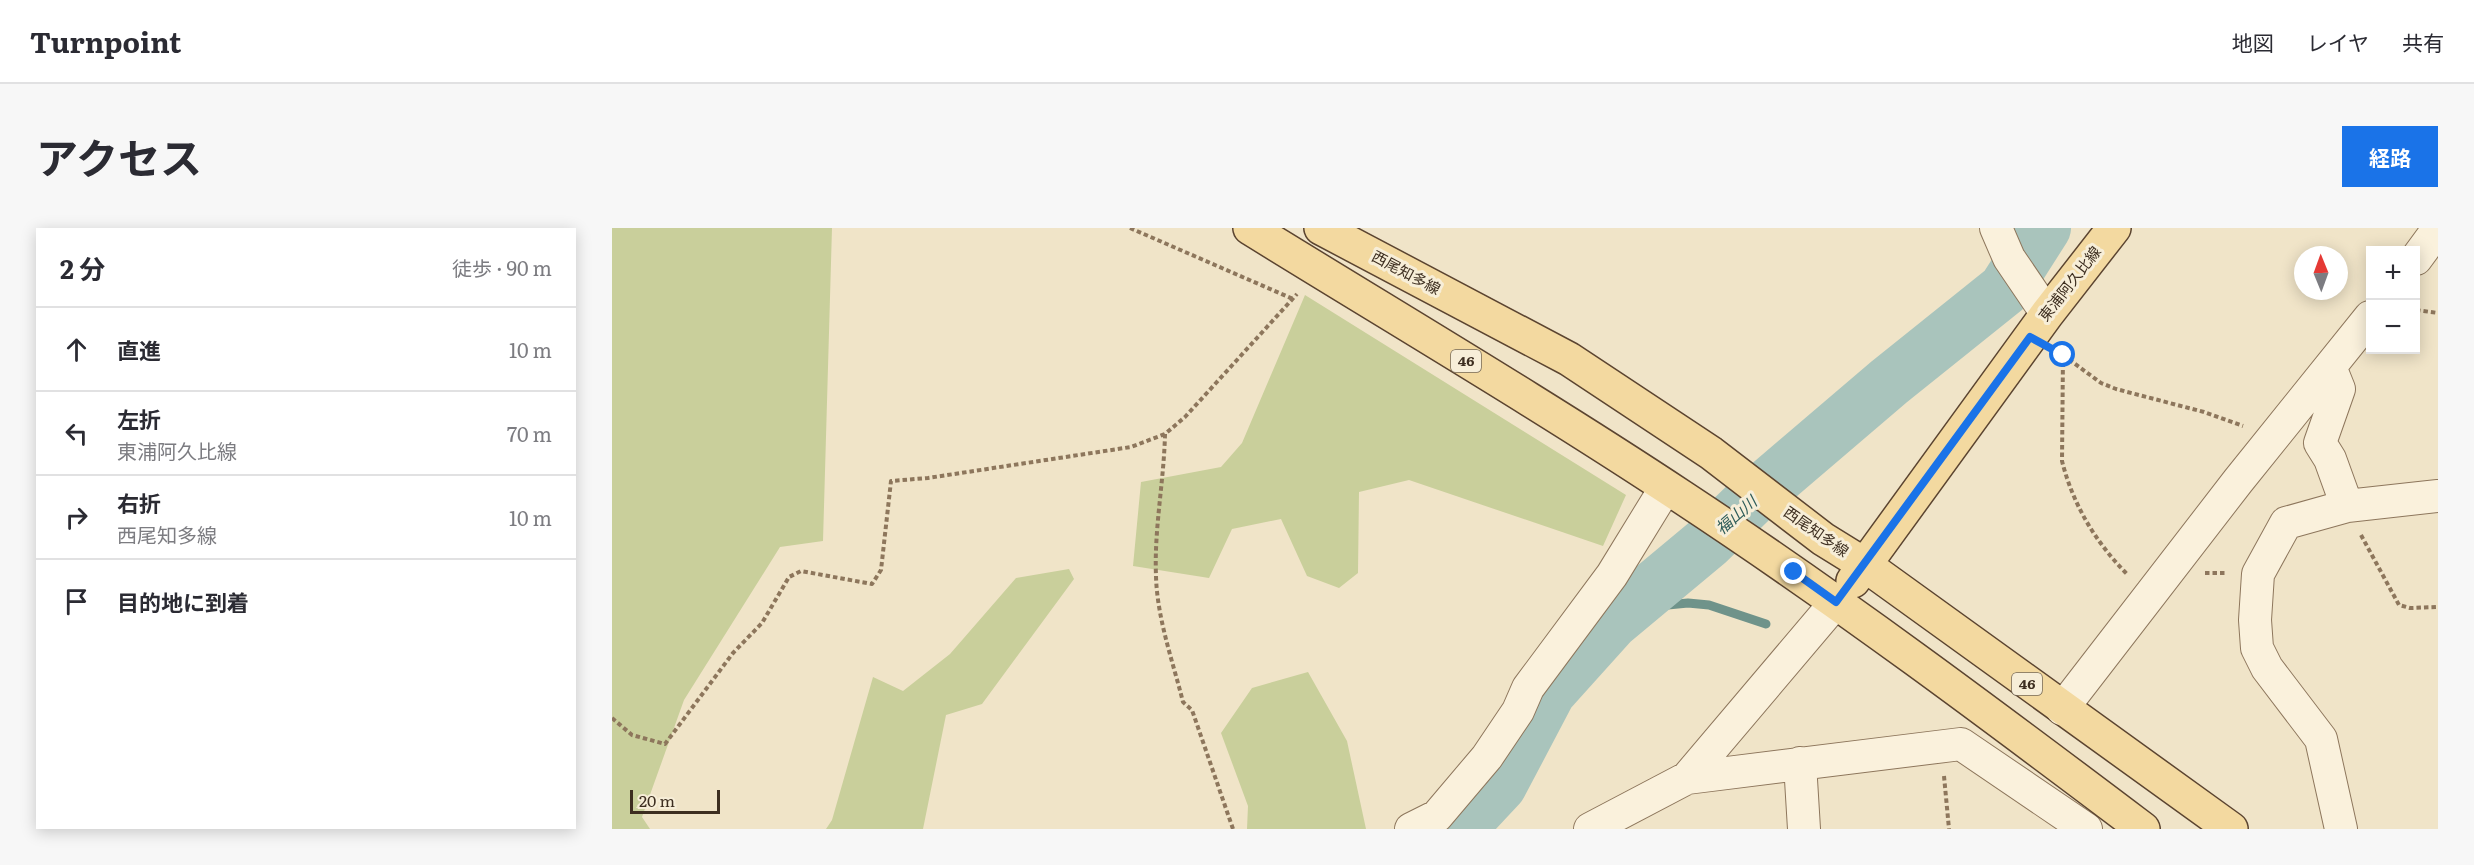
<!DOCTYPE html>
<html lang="ja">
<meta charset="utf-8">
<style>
:root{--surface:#fff;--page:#f7f7f7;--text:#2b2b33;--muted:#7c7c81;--line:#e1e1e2;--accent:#1a73e8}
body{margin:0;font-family:Literata,"Noto Sans JP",serif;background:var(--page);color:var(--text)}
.controls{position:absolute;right:18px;top:18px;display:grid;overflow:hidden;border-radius:0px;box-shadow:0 3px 15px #0003}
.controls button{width:54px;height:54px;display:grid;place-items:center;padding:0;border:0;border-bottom:2px solid var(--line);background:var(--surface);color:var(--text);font:30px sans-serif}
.compass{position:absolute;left:1682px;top:18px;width:54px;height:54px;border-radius:50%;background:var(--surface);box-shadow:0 3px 15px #0003;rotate:359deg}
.scale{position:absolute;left:18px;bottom:15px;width:90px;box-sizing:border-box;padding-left:6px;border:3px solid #3d2e20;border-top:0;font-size:16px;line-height:21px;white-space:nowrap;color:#3d2e20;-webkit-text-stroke:4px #f7eed8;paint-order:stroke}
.stop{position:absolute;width:18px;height:18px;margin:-14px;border:4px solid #1a73e8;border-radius:50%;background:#fff}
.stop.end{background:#1a73e8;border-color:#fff;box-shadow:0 2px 6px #0008}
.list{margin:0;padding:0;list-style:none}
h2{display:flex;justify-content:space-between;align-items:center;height:78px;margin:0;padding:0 24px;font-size:26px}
h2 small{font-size:20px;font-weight:400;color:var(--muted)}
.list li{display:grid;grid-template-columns:39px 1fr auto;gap:18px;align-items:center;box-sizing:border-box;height:84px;padding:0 24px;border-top:2px solid var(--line)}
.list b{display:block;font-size:22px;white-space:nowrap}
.list p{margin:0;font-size:20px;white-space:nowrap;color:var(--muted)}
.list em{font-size:20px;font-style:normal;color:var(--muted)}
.icon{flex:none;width:33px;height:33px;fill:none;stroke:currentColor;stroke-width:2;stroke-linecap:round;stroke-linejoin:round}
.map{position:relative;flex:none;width:1826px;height:601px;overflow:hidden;border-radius:0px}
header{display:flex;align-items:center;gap:36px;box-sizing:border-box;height:84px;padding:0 30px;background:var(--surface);border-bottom:2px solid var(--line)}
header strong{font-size:28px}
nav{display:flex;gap:33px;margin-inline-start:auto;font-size:21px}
.intro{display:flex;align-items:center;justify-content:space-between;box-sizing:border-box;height:144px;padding:0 36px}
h1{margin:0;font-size:42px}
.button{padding:15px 27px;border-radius:0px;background:var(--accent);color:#fff;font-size:21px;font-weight:700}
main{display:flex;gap:36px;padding:0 36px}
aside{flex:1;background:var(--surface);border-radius:0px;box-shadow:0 3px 15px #0003}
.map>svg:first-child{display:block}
.green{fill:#c9cf9b}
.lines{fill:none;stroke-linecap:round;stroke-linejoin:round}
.stream{stroke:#6f938a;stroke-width:9}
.river{stroke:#a9c4bc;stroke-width:54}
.minor-casing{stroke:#8d765c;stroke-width:34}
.major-casing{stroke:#5b4430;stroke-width:36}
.path{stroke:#8d765c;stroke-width:4;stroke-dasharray:4.5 3;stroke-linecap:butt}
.minor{stroke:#faf1dc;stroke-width:32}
.major{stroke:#f3d9a0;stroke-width:33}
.route{stroke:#1a73e8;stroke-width:8}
.labels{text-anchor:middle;stroke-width:6;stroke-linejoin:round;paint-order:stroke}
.shield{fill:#f7eed8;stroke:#756857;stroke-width:1.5}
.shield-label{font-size:14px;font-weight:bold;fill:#3d2e20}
.street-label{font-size:15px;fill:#3d2e20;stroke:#f7eed8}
.water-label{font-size:16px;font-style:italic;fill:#2f5d5a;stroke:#f7eed8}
</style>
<header>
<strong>Turnpoint</strong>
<nav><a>地図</a><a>レイヤ</a><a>共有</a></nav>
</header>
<div class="intro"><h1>アクセス</h1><a class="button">経路</a></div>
<main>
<aside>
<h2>2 分<small>徒歩 · 90 m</small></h2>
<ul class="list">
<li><svg class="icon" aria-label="ahead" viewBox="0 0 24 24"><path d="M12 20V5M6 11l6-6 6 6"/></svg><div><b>直進</b></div><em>10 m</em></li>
<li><svg class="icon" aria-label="left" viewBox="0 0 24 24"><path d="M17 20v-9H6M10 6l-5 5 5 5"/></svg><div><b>左折</b><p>東浦阿久比線</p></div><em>70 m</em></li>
<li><svg class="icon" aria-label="right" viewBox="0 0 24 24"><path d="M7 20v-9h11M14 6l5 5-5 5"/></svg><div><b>右折</b><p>西尾知多線</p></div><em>10 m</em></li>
<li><svg class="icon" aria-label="arrive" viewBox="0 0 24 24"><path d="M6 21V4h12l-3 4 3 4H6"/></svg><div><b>目的地に到着</b></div></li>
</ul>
</aside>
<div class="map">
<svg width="1826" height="601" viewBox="0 0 1826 601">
<rect width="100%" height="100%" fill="#f0e4c8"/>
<path class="green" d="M0 0H220L211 313 168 319 72 472 30 589 38 601H0Z
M693 67 1014 267 991 318 797 252 747 264 746 345 727 360 695 348 669 291 620 301 597 350 521 338 529 254 609 239 630 215Z
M457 341 462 351 370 476 334 487 311 601H214L220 592 261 449 291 463 338 426 404 350Z
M696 444 735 513 754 601H635L636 578 609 505 640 460Z"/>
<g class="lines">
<path class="stream" d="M1015 381 1076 375 1097 377 1154 396"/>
<path class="river" d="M847 601 888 557 937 464 1000 394 1096 314 1140 271 1277 154 1393 61 1432 0"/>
<defs>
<path id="minor" d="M1384 0 1397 30 1435 86
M1804 31 1826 1
M1719 141 1727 161 1708 215 1718 231 1735 278
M1450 481 1626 253 1758 89
M1188 535 1192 601
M1075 550 1224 374
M799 601 825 588 875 529 906 483 916 460 1000 347 1054 259
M978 601 1075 550 1349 516 1474 601
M1729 601 1709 511 1655 440 1645 420 1643 392 1646 346 1674 295 1735 278 1826 268"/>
<path id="major" d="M638 0C782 89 928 175 1070 269 1228 373 1380 487 1531 601
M709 0 957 131 1099 225 1211 311 1253 337 1619 601
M1241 353 1435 86 1502 0"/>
</defs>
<use href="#minor" class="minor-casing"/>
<use href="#major" class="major-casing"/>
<path class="path" d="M518 0 681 71
M1804 82 1826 85
M1451 127 1450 233C1461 277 1484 315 1516 347
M1451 127 1489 155 1504 161 1592 184 1631 198
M1749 307 1787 377 1798 380 1826 379
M1593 345H1615
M0 490 20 507 53 516 121 425 150 395 177 349 189 343 260 356 269 342 279 253 316 250 519 219 553 206
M1332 548 1337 601
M621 601 580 482 571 474C561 434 545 390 544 348 542 301 552 253 553 206L573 189 685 66"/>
<use href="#minor" class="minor"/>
<use href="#major" class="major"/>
</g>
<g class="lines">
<path class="route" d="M1182 344 1224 374 1418 109 1451 127"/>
</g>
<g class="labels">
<g class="shield">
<rect x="839" y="122" width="30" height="22" rx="4.5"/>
<rect x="1400" y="445" width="30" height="22" rx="4.5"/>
</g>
<g class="shield-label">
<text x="854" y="138">46</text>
<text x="1415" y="461">46</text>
</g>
<g class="street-label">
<text transform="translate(794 45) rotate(28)" y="5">西尾知多線</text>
<text transform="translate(1458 56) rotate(-52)" y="5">東浦阿久比線</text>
<text transform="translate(1204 304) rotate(35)" y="5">西尾知多線</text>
</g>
<g class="water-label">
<text transform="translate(1124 287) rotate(-41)" y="6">福山川</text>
</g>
</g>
</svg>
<div class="controls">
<button>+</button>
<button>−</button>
</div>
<svg class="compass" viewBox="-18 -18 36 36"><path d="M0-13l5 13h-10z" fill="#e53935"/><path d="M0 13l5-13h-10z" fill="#7c7c81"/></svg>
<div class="scale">20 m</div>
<div class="stop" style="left:1451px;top:127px"></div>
<div class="stop end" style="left:1182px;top:344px"></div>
</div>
</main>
